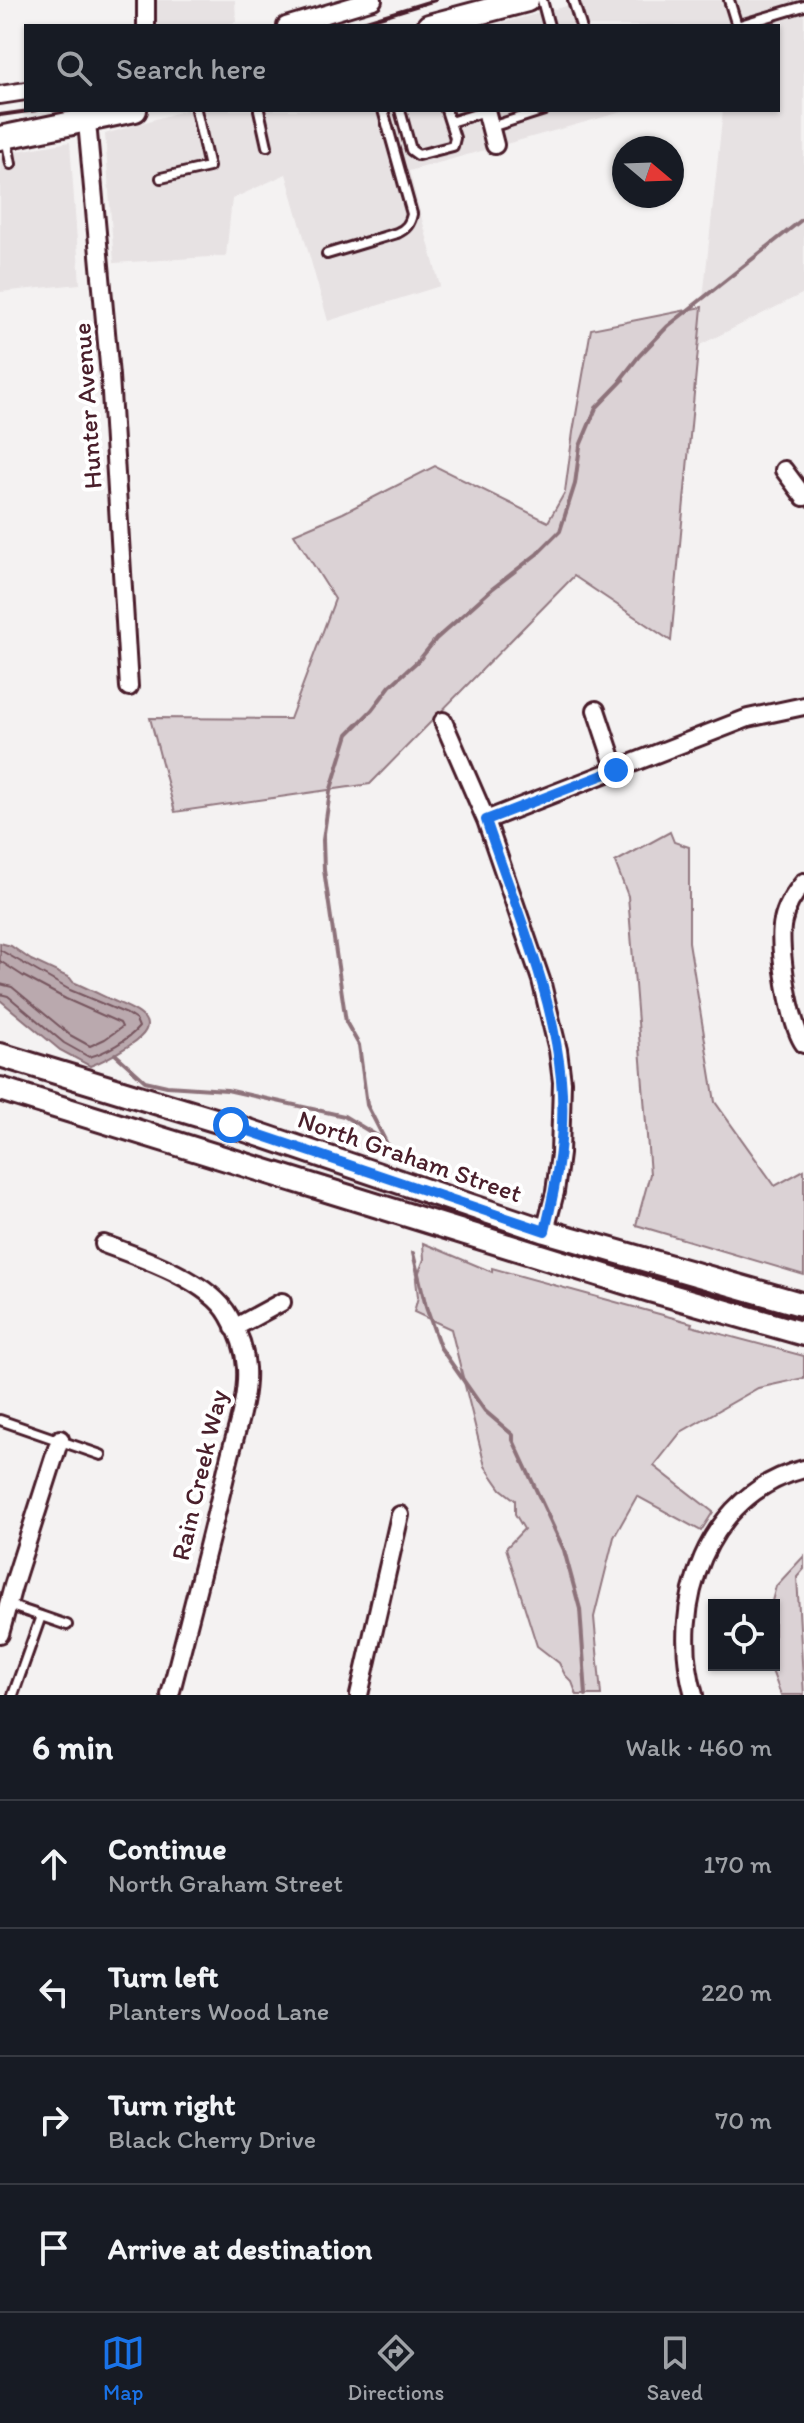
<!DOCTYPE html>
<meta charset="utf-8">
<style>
:root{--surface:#171b24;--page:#20242c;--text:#f1f3f6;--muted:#9ea1a6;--line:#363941;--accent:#1a73e8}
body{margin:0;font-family:Itim,sans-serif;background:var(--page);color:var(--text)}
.controls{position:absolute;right:24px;bottom:24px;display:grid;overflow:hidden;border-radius:0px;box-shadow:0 2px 6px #0004}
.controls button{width:72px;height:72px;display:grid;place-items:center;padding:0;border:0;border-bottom:2px solid var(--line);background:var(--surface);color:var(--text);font:40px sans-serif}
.compass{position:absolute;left:612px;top:136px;width:72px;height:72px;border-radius:50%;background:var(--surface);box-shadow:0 2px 6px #0004;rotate:109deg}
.stop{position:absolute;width:24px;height:24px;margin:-18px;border:6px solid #1a73e8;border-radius:50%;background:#fff}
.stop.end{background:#1a73e8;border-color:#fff;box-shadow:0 2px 8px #0008}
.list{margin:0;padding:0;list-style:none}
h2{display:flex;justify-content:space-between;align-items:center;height:104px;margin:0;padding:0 32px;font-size:34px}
h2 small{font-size:26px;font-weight:400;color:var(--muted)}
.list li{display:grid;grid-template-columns:52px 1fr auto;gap:24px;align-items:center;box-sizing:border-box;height:128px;padding:0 32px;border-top:2px solid var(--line)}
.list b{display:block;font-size:30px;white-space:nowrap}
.list p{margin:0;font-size:26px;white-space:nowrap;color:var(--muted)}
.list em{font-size:26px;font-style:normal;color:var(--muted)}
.icon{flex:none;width:44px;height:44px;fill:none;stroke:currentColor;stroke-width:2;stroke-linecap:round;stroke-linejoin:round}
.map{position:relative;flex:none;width:804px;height:1695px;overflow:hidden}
.search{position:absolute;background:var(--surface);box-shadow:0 2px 6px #0004;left:24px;right:24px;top:24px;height:88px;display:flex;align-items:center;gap:20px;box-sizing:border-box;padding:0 28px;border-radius:0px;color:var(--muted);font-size:30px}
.sheet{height:616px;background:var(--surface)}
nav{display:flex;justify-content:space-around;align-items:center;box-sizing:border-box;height:112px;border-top:2px solid var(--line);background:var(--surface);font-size:22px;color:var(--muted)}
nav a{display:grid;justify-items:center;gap:4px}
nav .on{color:var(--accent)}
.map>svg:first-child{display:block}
.built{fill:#e7e2e3}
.green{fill:#dbd2d5;stroke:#927880;stroke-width:2}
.water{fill:#baa9ae;stroke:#8d727a;stroke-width:2}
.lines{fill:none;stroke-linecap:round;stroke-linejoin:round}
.shore{stroke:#77565f;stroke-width:2}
.stream{stroke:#8d727a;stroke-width:4}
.service-casing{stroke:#4a1f2b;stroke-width:14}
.minor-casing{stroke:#4a1f2b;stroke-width:22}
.secondary-casing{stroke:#4a1f2b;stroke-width:28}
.service{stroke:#fff;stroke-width:8}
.minor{stroke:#fff;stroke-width:16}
.secondary{stroke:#fff;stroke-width:22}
.rail{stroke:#4a1f2b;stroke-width:4}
.route{stroke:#1a73e8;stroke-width:10}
.labels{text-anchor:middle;stroke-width:8;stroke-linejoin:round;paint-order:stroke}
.street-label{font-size:26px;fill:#4a1f2b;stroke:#fff}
</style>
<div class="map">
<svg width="804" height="1695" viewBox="0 0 804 1695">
<rect width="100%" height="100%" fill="#f4f2f2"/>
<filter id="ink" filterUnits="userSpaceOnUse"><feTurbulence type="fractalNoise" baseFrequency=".0125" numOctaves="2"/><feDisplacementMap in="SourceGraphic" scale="16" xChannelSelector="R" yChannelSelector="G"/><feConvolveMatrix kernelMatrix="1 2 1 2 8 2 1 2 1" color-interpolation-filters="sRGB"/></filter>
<g filter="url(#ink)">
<path class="built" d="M150 0H235L236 22 221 26H150Z
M590 0H804V293L698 346 723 110H778V26H489Z
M186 110H629L409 171 440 286 328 321 286 174 232 199 226 256 114 263 105 134Z
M70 142 80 284 0 292V154Z"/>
<path class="green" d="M702 307 671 641 574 576 370 784 175 812 150 718 290 719 335 599 294 534 343 513 435 466 548 522 565 492 573 432 591 329Z
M670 832 674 842 689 847V942L715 1102 775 1186 804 1170V1275L636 1225 650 1174 628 896 615 862Z
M423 1243 492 1272V1268L692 1323 691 1326 804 1356V1378L758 1388 681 1432 654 1466 713 1512 701 1531 637 1496 614 1537 594 1617 601 1695H577L572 1682 565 1675 559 1663 537 1646 506 1548 524 1529 515 1514V1500L501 1489 485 1466 451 1329 414 1312 418 1297 416 1280 424 1259Z
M804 1556V1569L797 1577 804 1695H781L770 1665H774V1605H771L776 1586Z"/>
<path class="water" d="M0 943 11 946 31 960 70 978 73 982C87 988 101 995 114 1001 139 1012 165 1022 130 1045 117 1053 105 1061 90 1066L60 1050 0 1000Z"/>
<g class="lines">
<path class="shore" d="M0 950 70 990 127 1014 136 1020 139 1027C128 1040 105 1053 89 1057L64 1043 8 996 0 994
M0 961 23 976 66 999 120 1023 122 1027 105 1039 90 1046 70 1035 12 987 0 984"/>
<path class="stream" d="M115 1054 145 1081 167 1086 227 1090 344 1116 384 1140
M392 1154 367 1105 359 1045 346 1022 324 870 323 840 330 792 348 734 372 710 390 686 420 659 436 639 492 589 537 554 560 531 575 484 580 446 596 408 623 380 621 379 639 356 668 326 804 218
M413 1253 426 1307 440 1347 485 1411 513 1435V1440L564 1550 580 1609 586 1695"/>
<defs>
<path id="service" d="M542 0 549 26
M573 0 581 26
M729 0 737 26 804 6
M259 110 267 146
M400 110 411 150 418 155 453 146 455 138 446 110
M450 122 486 111
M491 127 544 110
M6 137 11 164
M161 178 209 167 196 110
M327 254 397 233C406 229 410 224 412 214L383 110
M0 1420 101 1455
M8 1605 41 1616
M13 1695 41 1616 67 1625"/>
<path id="minor" d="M146 0V26
M286 26 373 0
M0 95 26 91
M486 110 495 145
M87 122 110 376 129 687
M784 470 804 497
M596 710 616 770
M443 721 486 820 541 980 558 1050 562 1082 560 1154 555 1192 545 1231
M486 820 748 718 804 706
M804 882C794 894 786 906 783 921 777 944 790 1025 804 1044
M104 1244C140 1257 210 1281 229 1316 238 1331 245 1350 246 1368 248 1399 235 1433 228 1464 210 1541 190 1618 170 1695
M234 1328 282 1302
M0 1634 13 1586 60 1439
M359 1695 400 1515
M694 1695C668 1606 707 1493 804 1469"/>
<path id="secondary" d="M429 26 527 0
M0 138 135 110
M0 1055 231 1125 545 1231 804 1305
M0 1089 650 1290 804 1334"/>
</defs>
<use href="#service" class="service-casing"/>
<use href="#minor" class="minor-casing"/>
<use href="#secondary" class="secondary-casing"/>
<use href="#service" class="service"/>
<use href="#minor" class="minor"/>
<use href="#secondary" class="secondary"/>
<path class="rail" d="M350 26 435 0
M0 115 36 110"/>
</g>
</g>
<g class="lines" filter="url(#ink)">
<path class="route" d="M231 1125 545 1231C557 1181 566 1131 561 1079 553 990 514 905 486 820L616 770"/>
</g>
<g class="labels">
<g class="street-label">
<text transform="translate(87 406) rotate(-94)" y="9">Hunter Avenue</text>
<text transform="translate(410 1156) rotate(19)" y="9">North Graham Street</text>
<text transform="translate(199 1475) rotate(-77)" y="9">Rain Creek Way</text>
</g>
</g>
</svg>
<div class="controls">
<button><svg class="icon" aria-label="locate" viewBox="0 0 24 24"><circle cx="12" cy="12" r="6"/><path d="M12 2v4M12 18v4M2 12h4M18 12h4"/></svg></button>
</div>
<svg class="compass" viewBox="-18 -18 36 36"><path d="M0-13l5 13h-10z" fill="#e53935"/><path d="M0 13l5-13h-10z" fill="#9ea1a6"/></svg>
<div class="stop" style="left:231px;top:1125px"></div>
<div class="stop end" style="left:616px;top:770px"></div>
<div class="search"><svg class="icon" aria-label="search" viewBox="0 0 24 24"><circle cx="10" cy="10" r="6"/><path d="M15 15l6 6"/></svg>Search here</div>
</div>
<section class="sheet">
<h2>6 min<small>Walk · 460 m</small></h2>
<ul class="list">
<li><svg class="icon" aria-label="ahead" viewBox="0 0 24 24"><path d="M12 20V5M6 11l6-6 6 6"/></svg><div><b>Continue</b><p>North Graham Street</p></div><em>170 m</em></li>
<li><svg class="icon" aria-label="left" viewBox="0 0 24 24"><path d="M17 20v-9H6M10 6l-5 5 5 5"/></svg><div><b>Turn left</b><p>Planters Wood Lane</p></div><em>220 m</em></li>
<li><svg class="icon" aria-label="right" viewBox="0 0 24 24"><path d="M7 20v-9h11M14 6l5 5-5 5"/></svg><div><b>Turn right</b><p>Black Cherry Drive</p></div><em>70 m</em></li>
<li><svg class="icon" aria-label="arrive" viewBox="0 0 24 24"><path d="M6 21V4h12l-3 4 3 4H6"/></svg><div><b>Arrive at destination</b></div></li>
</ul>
</section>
<nav>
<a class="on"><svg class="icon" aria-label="map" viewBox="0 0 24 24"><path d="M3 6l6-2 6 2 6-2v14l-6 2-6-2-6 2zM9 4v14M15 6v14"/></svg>Map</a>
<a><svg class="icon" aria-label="directions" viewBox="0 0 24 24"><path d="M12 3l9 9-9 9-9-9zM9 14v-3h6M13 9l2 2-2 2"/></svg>Directions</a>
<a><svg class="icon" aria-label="saved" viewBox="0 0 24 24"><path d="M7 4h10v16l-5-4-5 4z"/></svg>Saved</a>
</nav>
